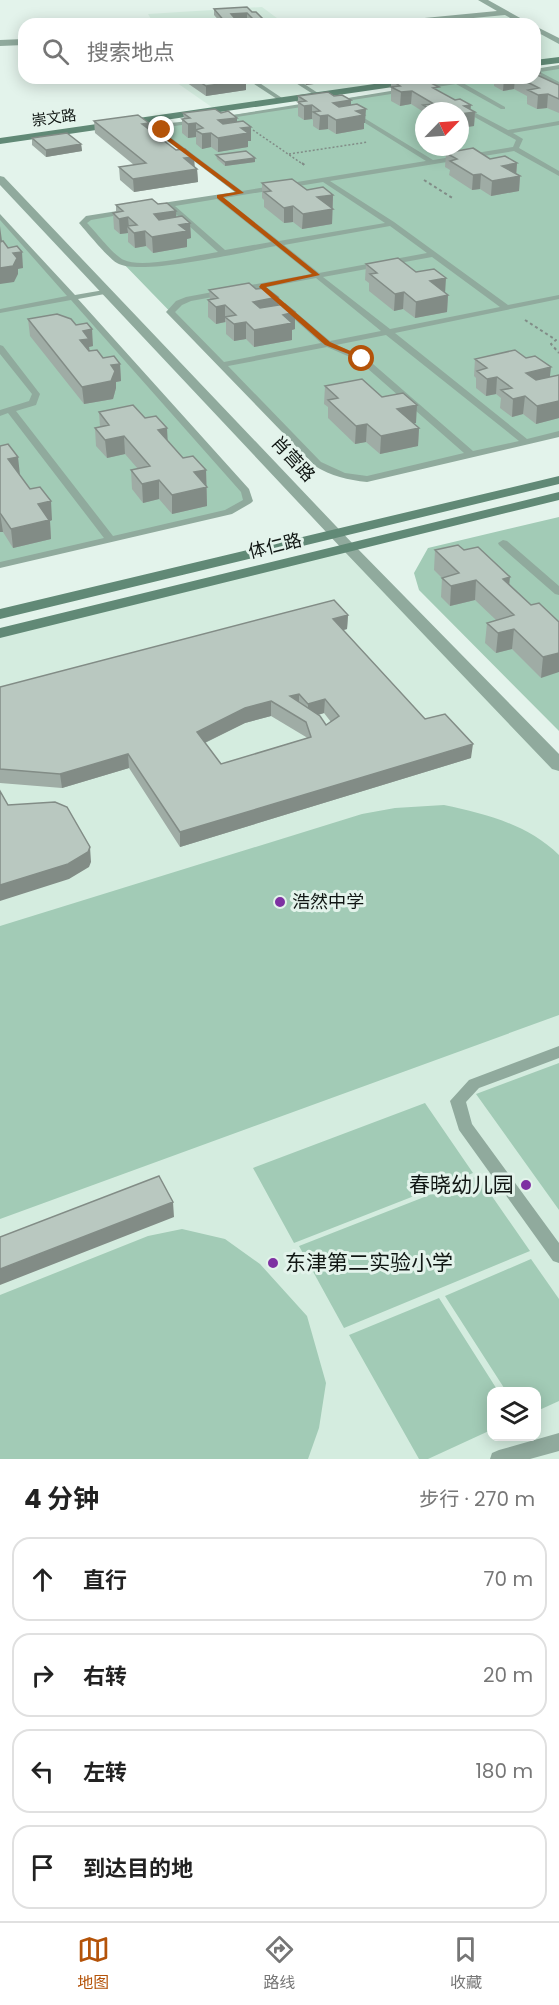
<!DOCTYPE html>
<html lang="zh">
<meta charset="utf-8">
<style>
:root{--surface:#fff;--page:#f6f6f6;--text:#222;--muted:#767676;--line:#e0e0e0;--accent:#b45309}
body{margin:0;font-family:Poppins,"Noto Sans SC",sans-serif;background:var(--page);color:var(--text)}
.controls{position:absolute;right:18px;bottom:18px;display:grid;overflow:hidden;border-radius:12px;box-shadow:0 3px 15px #0003}
.controls button{width:54px;height:54px;display:grid;place-items:center;padding:0;border:0;border-bottom:2px solid var(--line);background:var(--surface);color:var(--text);font:30px sans-serif}
.compass{position:absolute;left:415px;top:102px;width:54px;height:54px;border-radius:50%;background:var(--surface);box-shadow:0 3px 15px #0003;rotate:65deg}
.stop{position:absolute;width:18px;height:18px;margin:-14px;border:4px solid #b45309;border-radius:50%;background:#fff}
.stop.end{background:#b45309;border-color:#fff;box-shadow:0 2px 6px #0008}
.list{margin:0;padding:0;list-style:none}
h2{display:flex;justify-content:space-between;align-items:center;height:78px;margin:0;padding:0 24px;font-size:26px}
h2 small{font-size:20px;font-weight:400;color:var(--muted)}
.list li{display:grid;grid-template-columns:39px 1fr auto;gap:18px;align-items:center;box-sizing:border-box;height:84px;margin:0 12px 12px;padding:0 12px;border:2px solid var(--line);border-radius:18px}
.list b{display:block;font-size:22px;white-space:nowrap}
.list em{font-size:20px;font-style:normal;color:var(--muted)}
.icon{flex:none;width:33px;height:33px;fill:none;stroke:currentColor;stroke-width:2;stroke-linecap:round;stroke-linejoin:round}
.map{position:relative;flex:none;width:559px;height:1459px;overflow:hidden}
.search{position:absolute;background:var(--surface);box-shadow:0 3px 15px #0003;left:18px;right:18px;top:18px;height:66px;display:flex;align-items:center;gap:15px;box-sizing:border-box;padding:0 21px;border-radius:18px;color:var(--muted);font-size:22px}
.sheet{height:462px;background:var(--surface)}
nav{display:flex;justify-content:space-around;align-items:center;box-sizing:border-box;height:84px;border-top:2px solid var(--line);background:var(--surface);font-size:16px;color:var(--muted)}
nav a{display:grid;justify-items:center;gap:3px}
nav .on{color:var(--accent)}
.map>svg:first-child{display:block}
.built{fill:#d4ecdf;fill-rule:evenodd}
.green{fill:#a2cbb6;fill-rule:evenodd}
.lines{fill:none;stroke-linecap:round;stroke-linejoin:round}
.path-far1{stroke:#818c87;stroke-width:1.5;stroke-dasharray:2 2;stroke-linecap:butt}
.path{stroke:#818c87;stroke-width:2;stroke-dasharray:3 3;stroke-linecap:butt}
.lane{fill:#90aa9d;fill-rule:evenodd}
.street{fill:#90aa9d;fill-rule:evenodd}
.secondary{fill:#618976;fill-rule:evenodd}
.wall{fill:#9faca5;fill-rule:evenodd}
.shaded-wall{fill:#828c86}
.building{fill:#b9c8c0;stroke:#828c86;stroke-width:1.5;fill-rule:evenodd}
.route{fill:#b45309}
.poi-dot{fill:#7e31a2;stroke:#e3f3eb;stroke-width:2}
.labels{text-anchor:middle;stroke-width:6;stroke-linejoin:round;paint-order:stroke}
.far-street-label{font-size:15px;fill:#101613;stroke:#e3f3eb}
.street-label{font-size:18px;fill:#101613;stroke:#e3f3eb}
.poi-label{font-size:18px;fill:#101613;stroke:#e3f3eb;text-anchor:start}
.near-poi-label{font-size:21px;fill:#101613;stroke:#e3f3eb;text-anchor:end}
</style>
<div class="map">
<svg width="559" height="1459" viewBox="0 0 559 1459">
<rect width="100%" height="100%" fill="#e3f3eb"/>
<path class="built" d="M262 7 285 24H154L148 14Z
M506 13 527 24H383Z
M535 29 559 41V60L535 63Z
M170 78H434L216 110Z
M349 548 559 765V1459H0V633ZM492 1392H536V1436H492Z"/>
<path class="green" d="M559 67V434L367 479 346 477 318 464 84 223 89 218 236 193 163 135 162 130 172 124 486 78H535V71ZM424 111H460V147H424Z
M0 216 246 491 248 501 228 512 0 565Z
M559 517V731L419 590 414 573 428 548Z
M444 805C486 814 527 824 559 855V1015L0 1219V926L362 814 395 808Z
M559 1063V1210L476 1094Z
M425 1103 473 1173 294 1243 253 1168Z
M478 1176 530 1251 344 1328 299 1246Z
M182 1229 225 1239 260 1264 307 1316 326 1383 319 1428 308 1459H0V1295L148 1236Z
M531 1259 559 1299V1401L537 1411 536 1392 506 1391 445 1296Z
M439 1298 498 1391 492 1392 491 1430 428 1459H419L349 1335Z"/>
<g class="lines">
<path class="path-far1" d="M253 130 304 165
M289 154 368 142"/>
<path class="path" d="M302 163 306 166
M424 180 454 199
M525 320 556 340 551 344 559 353"/>
<path class="lane" d="M559 65V69L540 72 559 82V86L535 74V69Z
M245 78H252L285 100 280 101Z
M288 78H295L321 95 316 96Z
M474 78H489L463 83 505 107V109H501L456 84 333 103 330 101 451 81 454 79Z
M313 102 315 105 217 120 214 118Z
M460 107H464L508 130 559 121V125L513 133 523 139 519 148 559 171V176L514 151 330 181 394 222 508 305 559 295V299L395 333 527 439 559 431V437L367 482C348 480 331 476 315 466L166 312 176 301 186 297 311 274 276 246C247 251 139 277 117 263 109 259 86 231 79 223L86 216 130 209V213L91 220 87 223C95 231 115 257 124 260 142 269 197 255 218 252L168 207 153 209 149 207 169 202 235 192 161 136 159 130 170 123 199 120 200 121 197 123 174 126 165 131 166 134 242 191 426 161 349 113 348 112 351 110 433 160 513 147 516 140 460 109ZM323 182 385 223 279 241 224 198ZM217 199 271 242 225 250 175 206ZM390 226 427 253 319 273 284 245ZM432 257 500 307 390 329 323 277ZM316 278 381 331 330 341 267 288 263 290 264 292 321 343 224 362 175 312 182 305 191 301ZM386 335 519 441 473 451 365 357 336 345ZM327 347 359 361 464 453 367 476 345 473 321 462 228 366Z
M0 214 75 295 110 289V293L78 299 249 489 253 501 251 503 232 514 0 568V562L104 538 8 413 0 416V410L29 401 32 394 0 354V345L3 346 40 394 36 405 16 411 113 536 225 510 243 500 241 492 71 300 0 313V309L67 296 0 220Z
M503 540 507 541 559 586V595L555 594 499 545 498 543Z
M559 1046V1058L479 1088 466 1102 472 1124 559 1243V1263L553 1261 459 1130 450 1101 469 1080Z
M559 1433V1451L530 1459H490L492 1453 499 1450Z"/>
<path class="street" d="M478 0H488L531 24H521L505 15 410 24H379L383 22 497 11Z
M535 26 559 38V44L535 31Z
M24 39V45L0 46V40Z
M0 176 4 177 354 545 559 754V771L552 769 344 551 0 185Z"/>
<path class="secondary" d="M559 57V63L535 66V60Z
M416 78H438L434 81 0 144V138Z
M559 476V484L0 619V609Z
M559 492V500L0 638V628Z"/>
</g>
<path class="wall" d="M214 9 252 12 267 24H252L247 19 236 20 238 22V24H222L214 15Z
M541 73V76L559 85V113L547 108 537 109 527 104V96L514 89 503 91 494 86V81L492 79V78H535Z
M180 78H242L246 80V90L206 96Z
M300 78H337V81L306 85 300 81Z
M391 80 475 112 474 126 460 128V111H424V120L422 119V111L411 104 400 106 391 101Z
M298 96 351 105 365 123H364V129L336 134 328 129 319 130 313 126V120L312 119 304 120 298 116Z
M183 113 237 118V122L251 127V141H248V147L218 152 211 147 202 149 196 144V137L188 138 182 133V119H184Z
M94 121 149 123V129L197 169 198 182 134 192 120 180 119 167 134 165 95 133Z
M32 138 81 144 82 151 46 157 32 145Z
M446 153 517 163 516 174 520 176 519 191 491 196 480 189 472 190 449 175 450 170 445 167Z
M216 155 255 162 225 166 217 159Z
M262 183 333 195 332 224 302 229 293 222 284 223 264 207V200L262 198Z
M158 204 176 211V217L190 223 191 238 187 239V247L153 253 146 246 135 248 128 242V233L120 234 114 229 113 213H116V205Z
M366 264 446 293 448 295 447 312 415 318 403 309 394 311 369 291V283L365 280Z
M209 290 278 305 295 312V329L292 330V340L254 347 246 339 234 341 226 334V322L216 324 208 317V300H210Z
M28 319 76 325 93 346 89 347 90 351 103 358 120 364 121 381 116 382V388L113 399 84 404 30 336Z
M475 359 550 377 559 375V418L536 424 523 414 512 417 500 408 501 398 496 394 486 396 476 388V378L474 376Z
M325 386 382 397 416 423H413L419 428 418 446 380 454 366 442 355 444 328 418V407L324 404Z
M99 412 145 418 168 441 183 458 206 470 207 506 172 514 159 499 143 503 132 489 131 470 138 469 125 454 107 458 96 446 95 428 100 427Z
M0 446 20 475 52 520 50 521 51 539 13 548 3 532H0Z
M435 550H464L509 584 531 605 559 622 541 678 512 649 496 653 485 643 487 623 496 620 475 600 450 606 441 597 442 578 434 570Z
M348 615 347 629 343 630 425 719 471 758 180 847 129 768 62 788 0 783V687ZM324 713 331 722 326 725 318 715ZM271 716 306 737 307 738 221 764 205 743 245 723Z"/>
<path class="shaded-wall" d="M247 13V19L231 20V14Z
M238 22V24H226V23Z
M307 78H337V81L306 85Z
M504 78H515L514 89 503 91Z
M246 80V90L206 96V86Z
M412 91 411 104 400 106 401 92Z
M548 94 547 108 537 109 538 95Z
M351 100V114L333 103Z
M312 105V119L304 120V106Z
M471 105 470 113 475 112 474 126 460 128V114L464 106Z
M366 109 365 123H364V129L336 134V120L356 111Z
M328 115V129L319 130 320 116Z
M237 118V132L218 134V120Z
M149 123V135L142 124Z
M196 123V137L188 138V124Z
M251 127V141H248V147L218 152V138L241 128Z
M211 133V147L202 149V134Z
M81 144 82 151 46 157V150Z
M194 157 195 169 184 158Z
M255 158V162L225 166V162Z
M517 163 516 177 520 176 519 191 491 196 492 181 502 166Z
M197 169 198 182 134 192 133 179Z
M481 174 480 189 472 190 473 175Z
M333 195 332 224 302 229 303 214 317 197Z
M293 206V222L284 223V208Z
M176 211 177 226 154 230V214Z
M128 217 129 228 127 226 128 233 120 234 119 219Z
M190 223 191 238 187 239V247L153 253 152 237 179 225Z
M0 226 2 241H0Z
M145 231 146 246 135 248 134 233Z
M22 252 23 268 18 269V274L14 282 0 284V268L13 253Z
M446 278 445 294 430 281Z
M404 292 403 309 394 311 395 294Z
M448 295 447 312 415 318 416 302Z
M278 297V314L253 319V302Z
M225 305V322L216 324V307Z
M295 312V329L292 330V340L254 347V330L283 315Z
M246 322V339L234 341V324Z
M92 329 93 346 89 347 90 356 80 340 83 331Z
M120 364 121 381 116 382V388L113 399 84 404 82 387 111 365Z
M551 367 549 385 525 390 526 373Z
M497 377 496 394 486 396 487 379Z
M525 396 523 414 512 417 513 399Z
M559 401V418L536 424 537 406Z
M417 405 416 423 396 427 397 409Z
M367 424 366 442 355 444 356 426Z
M167 428 168 446 158 430Z
M419 428 418 446 380 454 381 436Z
M124 436 125 454 107 458 105 440Z
M18 457 20 475 8 459Z
M206 470 207 506 172 514V495L194 472Z
M159 480V499L143 503 142 484Z
M51 501 52 520 50 521 51 539 13 548 11 529 38 504Z
M0 513 3 532H0Z
M510 577 508 596 503 579Z
M476 580 475 600 450 606 451 586Z
M348 615 347 629 333 633V619Z
M514 629 512 649 496 653 498 633Z
M559 653V672L541 678 543 657Z
M299 694V708L290 696Z
M325 699 324 713 308 718V704Z
M271 701V716L245 723 198 746 197 732 245 708Z
M473 744 471 758 180 847V832Z
M128 754 129 768 62 788 60 774Z
M90 847 91 862 89 867 69 879 0 901V885Z
M173 1202 174 1217 0 1285V1269Z"/>
<path class="building" d="M247 7 252 12H256L267 23 258 24 247 13 231 14 238 22 226 23 214 9Z
M390 20 399 24H356Z
M535 71 541 73 535 74 559 85V99L548 94 538 95 528 90 539 88 519 78H535Z
M194 78H242L246 80 206 86Z
M407 78H413L422 83 429 82 439 87 433 88 455 100 460 99 471 105 464 106 475 112 460 114V111H445L442 109 433 111 423 105 434 104 412 91 401 92 391 87 400 86 391 80Z
M328 92 334 96 342 95 351 100 333 103 339 107 357 104 366 109 356 111 364 115 336 120 328 115 320 116 313 112 320 111 312 105 304 106 298 102 306 101 298 96Z
M215 109 221 113 228 111 237 118 218 120 223 124 243 121 251 127 241 128 248 133 218 138 211 133 202 134 195 130 203 128 196 123 188 124 182 119 190 118 183 113Z
M138 115 149 123 142 124 176 150 185 149 194 157 184 158 197 169 133 179 119 167 146 163 94 121Z
M67 133 81 144 46 150 32 138Z
M473 148 490 159 505 156 517 163 502 166 520 176 492 181 481 174 473 175 450 161 457 159 446 153Z
M246 151 255 158 225 162 216 155Z
M292 179 307 190 323 187 333 195 317 197 333 209 303 214 293 206 284 208 264 192 271 191 262 183Z
M152 199 158 204 167 203 176 211 154 214 159 220 182 216 190 223 179 225 187 231 152 237 145 231 134 233 127 226 137 225 128 217 119 219 113 213 123 211 116 205Z
M3 241 8 248 17 246 22 252 13 253 17 258 13 266 0 268V242Z
M398 258 416 272 434 269 446 278 430 281 448 295 416 302 404 292 395 294 370 274 377 273 366 264Z
M249 283 256 289 266 288 278 297 253 302 260 308 285 304 295 312 283 315 292 323 254 330 246 322 234 324 225 317 236 315 225 305 216 307 208 300 218 298 209 290Z
M57 314 71 319 76 325 87 323 92 329 83 331 89 339 80 340 89 351 97 350 103 358 114 356 120 364 111 365 115 371 111 381 82 387 28 319Z
M515 350 526 358 535 356 551 367 526 373 536 380 559 375V401L537 406 525 396 513 399 501 390 512 388 497 377 487 379 477 371 487 368 475 359Z
M362 379 382 397 403 393 417 405 397 409 419 428 381 436 367 424 356 426 328 400 338 398 325 386Z
M133 405 145 418 156 416 167 428 158 430 183 458 193 456 206 470 194 472 207 487 172 495 159 480 142 484 131 470 150 466 124 436 105 440 95 428 109 425 99 412Z
M8 444 18 457 8 459 30 489 40 487 51 501 38 504 49 520 11 529 0 513V446Z
M458 545 464 550 478 547 510 577 503 579 531 605 539 603 559 622V653L543 657 514 629 498 633 487 623 514 615 476 580 451 586 442 578 459 573 435 550Z
M334 600 348 615 333 619 425 719 445 714 473 744 180 832 128 754 60 774 0 769V687ZM299 694 308 704 325 699 339 716 326 725 320 716 290 696ZM271 701 306 722 311 737 221 764 197 732 245 708Z
M0 791 8 805 55 802 67 807 90 847 88 852 68 864 0 885Z
M159 1176 173 1202 0 1269V1237Z"/>
<path class="route" d="M164 128 165 134 244 193 223 197 320 275 266 287 330 342 364 357V360L325 345 259 287 261 284 312 274 217 198V195L236 192 161 136 159 130Z"/>
<g class="poi-dot">
<circle cx="280" cy="902" r="6"/>
<circle cx="526" cy="1185" r="6"/>
<circle cx="273" cy="1263" r="6"/>
</g>
<g class="labels">
<g class="far-street-label">
<text transform="translate(54 118) rotate(-8)" y="5">崇文路</text>
</g>
<g class="street-label">
<text transform="translate(293 459) rotate(47)" y="6">肖营路</text>
<text transform="translate(275 546) rotate(-14)" y="6">体仁路</text>
</g>
<g class="poi-label">
<text x="292" y="908">浩然中学</text>
</g>
<g class="near-poi-label">
<text x="514" y="1192">春晓幼儿园</text>
<text x="285" y="1270" text-anchor="start">东津第二实验小学</text>
</g>
</g>
</svg>
<div class="controls">
<button><svg class="icon" aria-label="layers" viewBox="0 0 24 24"><path d="M12 4l9 5-9 5-9-5zM3 14l9 5 9-5"/></svg></button>
</div>
<svg class="compass" viewBox="-18 -18 36 36"><path d="M0-13l5 13h-10z" fill="#e53935"/><path d="M0 13l5-13h-10z" fill="#767676"/></svg>
<div class="stop" style="left:362px;top:359px"></div>
<div class="stop end" style="left:162px;top:130px"></div>
<div class="search"><svg class="icon" aria-label="search" viewBox="0 0 24 24"><circle cx="10" cy="10" r="6"/><path d="M15 15l6 6"/></svg>搜索地点</div>
</div>
<section class="sheet">
<h2>4 分钟<small>步行 · 270 m</small></h2>
<ul class="list">
<li><svg class="icon" aria-label="ahead" viewBox="0 0 24 24"><path d="M12 20V5M6 11l6-6 6 6"/></svg><div><b>直行</b></div><em>70 m</em></li>
<li><svg class="icon" aria-label="right" viewBox="0 0 24 24"><path d="M7 20v-9h11M14 6l5 5-5 5"/></svg><div><b>右转</b></div><em>20 m</em></li>
<li><svg class="icon" aria-label="left" viewBox="0 0 24 24"><path d="M17 20v-9H6M10 6l-5 5 5 5"/></svg><div><b>左转</b></div><em>180 m</em></li>
<li><svg class="icon" aria-label="arrive" viewBox="0 0 24 24"><path d="M6 21V4h12l-3 4 3 4H6"/></svg><div><b>到达目的地</b></div></li>
</ul>
</section>
<nav>
<a class="on"><svg class="icon" aria-label="map" viewBox="0 0 24 24"><path d="M3 6l6-2 6 2 6-2v14l-6 2-6-2-6 2zM9 4v14M15 6v14"/></svg>地图</a>
<a><svg class="icon" aria-label="directions" viewBox="0 0 24 24"><path d="M12 3l9 9-9 9-9-9zM9 14v-3h6M13 9l2 2-2 2"/></svg>路线</a>
<a><svg class="icon" aria-label="saved" viewBox="0 0 24 24"><path d="M7 4h10v16l-5-4-5 4z"/></svg>收藏</a>
</nav>
